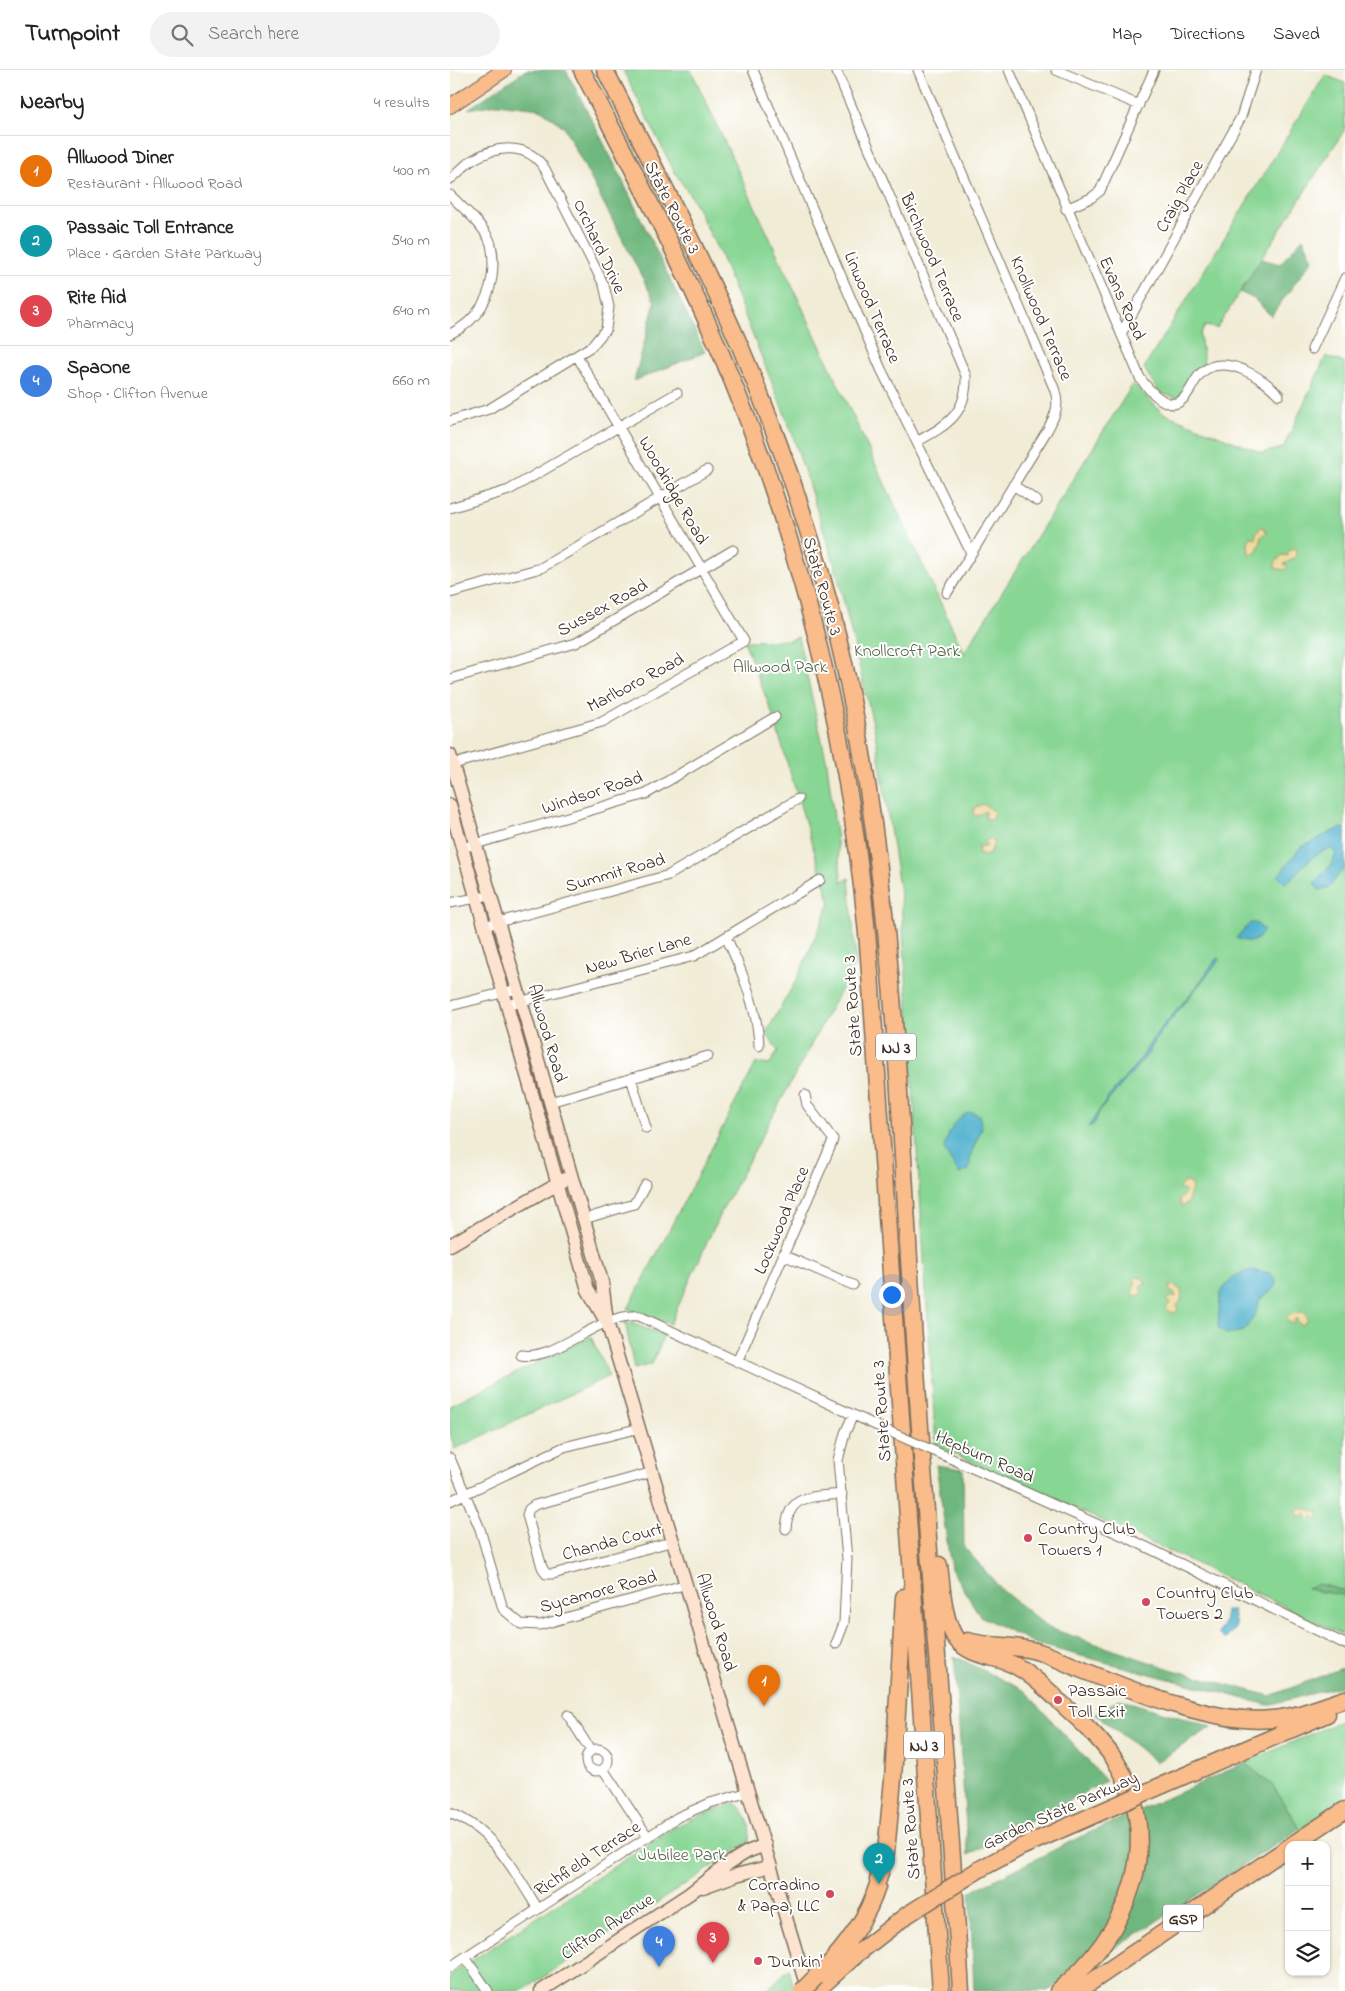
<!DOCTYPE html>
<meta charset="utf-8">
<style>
:root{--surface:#fff;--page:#f2f2f2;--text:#222;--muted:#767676;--line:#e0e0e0;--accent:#7c3aed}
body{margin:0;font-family:"Indie Flower",sans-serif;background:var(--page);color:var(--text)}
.controls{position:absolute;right:15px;bottom:15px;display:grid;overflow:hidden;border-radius:10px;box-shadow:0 1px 4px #0004}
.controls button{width:45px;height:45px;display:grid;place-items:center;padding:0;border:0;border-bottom:1px solid var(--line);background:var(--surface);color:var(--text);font:25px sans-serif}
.you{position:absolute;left:441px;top:1224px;width:18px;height:18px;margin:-12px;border:4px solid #fff;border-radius:50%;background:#1a73e8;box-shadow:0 0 0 8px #1a73e833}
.badge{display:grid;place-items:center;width:32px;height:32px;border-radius:50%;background:var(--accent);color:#fff;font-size:16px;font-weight:700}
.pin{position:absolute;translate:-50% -41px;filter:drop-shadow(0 1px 2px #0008)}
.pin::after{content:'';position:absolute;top:26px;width:18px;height:15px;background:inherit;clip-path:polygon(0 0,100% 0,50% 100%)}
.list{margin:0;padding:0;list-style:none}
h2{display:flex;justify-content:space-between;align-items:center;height:65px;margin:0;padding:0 20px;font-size:21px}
h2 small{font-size:16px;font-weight:400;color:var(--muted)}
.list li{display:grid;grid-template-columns:32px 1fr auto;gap:15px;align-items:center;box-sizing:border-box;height:70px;padding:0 20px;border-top:1px solid var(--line)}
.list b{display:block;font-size:19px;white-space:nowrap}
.list p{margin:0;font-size:16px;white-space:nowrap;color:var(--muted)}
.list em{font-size:16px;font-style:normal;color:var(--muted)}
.icon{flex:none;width:28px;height:28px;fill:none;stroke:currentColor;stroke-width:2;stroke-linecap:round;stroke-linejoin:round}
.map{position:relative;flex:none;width:895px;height:1921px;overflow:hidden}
header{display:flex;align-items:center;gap:30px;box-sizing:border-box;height:70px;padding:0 25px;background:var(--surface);border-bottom:1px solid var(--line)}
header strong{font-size:24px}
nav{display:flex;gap:28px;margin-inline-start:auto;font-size:18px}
.search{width:350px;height:45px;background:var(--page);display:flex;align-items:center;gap:12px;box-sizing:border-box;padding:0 18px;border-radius:28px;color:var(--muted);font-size:19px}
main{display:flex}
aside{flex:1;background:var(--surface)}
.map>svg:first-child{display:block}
.green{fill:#88d694;stroke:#628059}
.forest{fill:#6eb77e;stroke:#54704e}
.sand{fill:#eeda9e;stroke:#94825e}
.water{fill:#4db1cc;stroke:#446e75}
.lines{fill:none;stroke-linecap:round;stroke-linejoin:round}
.street-casing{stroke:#7b6e5e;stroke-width:11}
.secondary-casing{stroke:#7b6e5e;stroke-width:15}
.primary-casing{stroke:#7b6e5e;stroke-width:16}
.highway-casing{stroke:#7b6e5e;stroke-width:19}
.street{stroke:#fff;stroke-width:9}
.secondary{stroke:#fde4d0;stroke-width:12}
.primary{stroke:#f9bc8a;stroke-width:14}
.highway{stroke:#f9bc8a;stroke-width:16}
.street-bridge-casing{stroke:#7b6e5e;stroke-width:11;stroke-linecap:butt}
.highway-bridge-casing{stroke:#7b6e5e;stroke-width:19;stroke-linecap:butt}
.street-bridge{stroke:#fff;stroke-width:9}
.highway-bridge{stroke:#f9bc8a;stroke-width:16}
.poi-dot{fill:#d1495b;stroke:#fff;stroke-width:2}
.labels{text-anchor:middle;stroke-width:4;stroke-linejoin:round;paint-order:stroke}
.shield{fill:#fff;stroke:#766a62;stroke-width:1}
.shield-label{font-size:16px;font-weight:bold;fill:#3b2a1e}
.street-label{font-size:18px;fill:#3b2a1e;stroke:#fff}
.park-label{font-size:18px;fill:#525e41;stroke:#fff}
.poi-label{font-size:18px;fill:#3b2a1e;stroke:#fff;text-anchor:start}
</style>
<header>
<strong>Turnpoint</strong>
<div class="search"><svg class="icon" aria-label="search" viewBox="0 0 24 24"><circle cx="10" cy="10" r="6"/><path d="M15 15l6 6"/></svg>Search here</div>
<nav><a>Map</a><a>Directions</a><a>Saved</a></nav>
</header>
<main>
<aside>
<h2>Nearby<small>4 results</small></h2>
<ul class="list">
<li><span class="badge" style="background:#e8710a">1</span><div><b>Allwood Diner</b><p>Restaurant · Allwood Road</p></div><em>400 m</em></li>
<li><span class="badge" style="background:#0f9aa8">2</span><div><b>Passaic Toll Entrance</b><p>Place · Garden State Parkway</p></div><em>540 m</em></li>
<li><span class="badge" style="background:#e0444e">3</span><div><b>Rite Aid</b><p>Pharmacy</p></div><em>640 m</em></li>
<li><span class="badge" style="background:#3f7fe0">4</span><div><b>SpaOne</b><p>Shop · Clifton Avenue</p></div><em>660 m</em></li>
</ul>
</aside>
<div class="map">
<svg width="895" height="1921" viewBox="0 0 895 1921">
<rect width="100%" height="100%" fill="#fff"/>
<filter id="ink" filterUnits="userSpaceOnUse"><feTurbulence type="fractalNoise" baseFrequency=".02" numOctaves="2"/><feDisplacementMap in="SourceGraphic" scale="10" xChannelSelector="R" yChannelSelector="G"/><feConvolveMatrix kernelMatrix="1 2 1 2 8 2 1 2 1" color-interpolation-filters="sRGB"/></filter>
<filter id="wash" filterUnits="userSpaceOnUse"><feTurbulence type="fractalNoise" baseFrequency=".0096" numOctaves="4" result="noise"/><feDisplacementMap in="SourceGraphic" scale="20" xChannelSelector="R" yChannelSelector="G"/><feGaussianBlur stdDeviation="1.12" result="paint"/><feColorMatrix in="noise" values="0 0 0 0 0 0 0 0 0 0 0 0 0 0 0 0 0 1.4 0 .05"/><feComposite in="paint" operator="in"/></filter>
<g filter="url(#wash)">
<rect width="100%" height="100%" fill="#f1ecd6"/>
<path class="green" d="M173 0H241L514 583 683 314 713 343 812 383 833 378 876 286 895 293V1566L732 1487 486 1376 451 829 425 662 386 499 341 360 270 184 242 128 224 101Z
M875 5 895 13V59L767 258 755 256 750 265 754 292 728 328 709 323 694 298Z
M348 567 377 693 392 812 399 808 406 891 269 1146 220 1254 178 1239 306 993 319 995 328 981 316 963 348 907 380 833 322 643 294 571 340 570Z
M175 1251 214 1265 202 1294 184 1299Z
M141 1267 159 1306 5 1379 0 1364V1335Z
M895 1649V1730L850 1759 823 1716 795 1693Z
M284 1733C297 1740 303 1760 298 1773L72 1921H0V1905L218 1761 239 1750Z
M339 1899 345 1921H316Z"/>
<path class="forest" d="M76 0H116L166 97 255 282 184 311 205 232 114 57 90 39 47 34 18 39Z
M853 168 863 189 821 246 804 229 790 222 811 189 830 194Z
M486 1395 513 1399 514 1477 553 1521 599 1558 720 1599 820 1626 895 1597V1615L818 1635 586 1574 530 1546 501 1499Z
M869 1514 895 1521V1526C886 1523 862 1522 857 1518Z
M504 1586 575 1621 656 1711 518 1785Z
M669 1629 762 1657 706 1692 645 1644Z
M795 1693 823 1716 850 1759 598 1921H524L520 1822 632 1766Z"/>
<path class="sand" d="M812 456 817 462 810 468 811 471 806 483 799 484 798 472 801 466 805 469 806 463Z
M844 478 847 480 845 488 834 494 838 496 837 498 833 500 825 498V493L832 485 838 486 837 482Z
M533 734 544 741 542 750 535 748 536 741 526 746 523 744 524 738Z
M541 768 544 773 540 783 535 786 529 784 528 776 536 777 538 775 533 773Z
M734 1112 740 1113 742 1117 738 1132 732 1137 729 1130 736 1122 729 1118Z
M688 1207 694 1209 696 1214 690 1216 692 1223 688 1226 684 1225 682 1220 686 1214 684 1209Z
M724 1215 731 1220C732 1226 732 1232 727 1235L728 1240 724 1243 718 1241 716 1238 720 1233 716 1231 719 1227H726L724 1223 719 1221 720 1216Z
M854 1242 858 1249 853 1255 849 1254 846 1248 843 1254 837 1251 836 1248 843 1243Z
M851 1438 869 1442V1447L866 1449 863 1446V1450L858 1449 855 1443 853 1447H850L846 1442Z"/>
<path class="water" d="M895 757V797L878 818 869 820 864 813 881 795 886 784 882 779C862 781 849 802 836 814L828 806 850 778 881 762Z
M800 853H806L814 860 808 869 800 872 786 868Z
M767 888 770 889 710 963 697 985 650 1040 644 1054 638 1057 658 1028 692 987 705 965 744 920Z
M521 1042 529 1045 532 1057 521 1084 519 1100 509 1104 494 1079C497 1065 505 1046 521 1042Z
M801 1200 820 1203 826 1210 825 1218 810 1229 805 1245 794 1261 776 1264 768 1257 770 1223 784 1206Z
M776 1541H783L786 1557 775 1570 768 1564 774 1553Z"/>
</g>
<g filter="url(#ink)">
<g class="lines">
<defs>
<path id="street" d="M303 0 431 299 521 483
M386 0 516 306C517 344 497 355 468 371
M468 0 604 318C610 334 606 344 598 359L497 523
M559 0 690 308C698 319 719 344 733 329 741 321 744 310 751 303 774 282 814 308 829 325
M606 0 689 35
M0 109C8 104 13 96 21 91 46 75 78 72 95 99L154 215 159 237 156 259 142 276 39 339 0 351
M0 125C14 139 30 152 39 169 43 177 43 187 43 196 42 226 28 251 0 264
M616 139 641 128 650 121 704 0
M671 264 791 47 806 0
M862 279 895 208
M563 415 587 431
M0 438 59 420 227 323
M0 523 91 498 257 400
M0 609 126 573 283 480
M0 695 152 652 294 571 127 286
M12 778 196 724 325 647
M0 833 32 827
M34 856 219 805 348 729
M276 867C292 900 308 940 309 976
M57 935 244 886 370 810
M0 936 67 919
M181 1008 196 1058
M100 1032 258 986
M134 1149 184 1134 195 1114
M333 1185 403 1215
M71 1285C108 1291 147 1243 189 1246L436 1360
M287 1292 382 1073 383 1069 357 1035 355 1025
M493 1385 680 1469 895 1574
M0 1388 30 1459 53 1539 71 1554 90 1555 237 1514
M203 1402 85 1435 79 1439 77 1445 92 1497 96 1504H103L224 1471
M0 1431 114 1377 190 1358
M336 1459C338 1423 363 1427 392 1424
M386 1574 394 1553 397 1489 388 1390 395 1363 403 1345
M118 1645 141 1681
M136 1690a11 11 0 1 1 22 0a11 11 0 1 1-22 0Z
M153 1699 198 1767
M0 1743C44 1760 64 1801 88 1839
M15 1887 38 1921
M0 1897 228 1747 260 1733 299 1722"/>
<path id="secondary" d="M0 685 152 1212 157 1252 358 1921
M0 735 138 1220 154 1248
M0 1175 115 1109
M253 1817 286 1805 321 1796
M91 1921 239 1824 279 1793 297 1782 315 1775"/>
<path id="primary" d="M0 36 54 0"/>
<path id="highway" d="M132 0C184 102 239 204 282 310 356 491 401 680 418 874L491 1921
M155 0C201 91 249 182 290 276 325 358 355 443 378 529 441 761 447 1000 462 1238 476 1466 497 1693 511 1921
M489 1495C492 1517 493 1552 507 1570 521 1587 548 1586 566 1596 581 1604 593 1616 605 1627
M518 1571C541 1578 566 1574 589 1582 605 1587 620 1595 635 1601 685 1622 768 1655 822 1649 847 1647 871 1637 895 1629
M699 1721 877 1644
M842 1775 895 1740
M530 1799 571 1777 662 1737
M428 1810 436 1782 443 1709 454 1527
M370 1904C394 1879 417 1850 427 1817
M366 1921 408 1883 457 1845
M608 1921C677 1865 717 1773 665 1690 650 1668 630 1650 610 1632
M628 1921 839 1777"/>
</defs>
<use href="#street" class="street-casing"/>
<use href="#secondary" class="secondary-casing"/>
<use href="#primary" class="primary-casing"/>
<use href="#highway" class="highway-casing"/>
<use href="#street" class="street"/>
<use href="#secondary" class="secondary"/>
<use href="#primary" class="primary"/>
<use href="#highway" class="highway"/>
<defs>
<path id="street-bridge" d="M436 1360 493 1385"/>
<path id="highway-bridge" d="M662 1737 699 1721
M457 1845 530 1799
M352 1921 366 1907"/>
</defs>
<use href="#street-bridge" class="street-bridge-casing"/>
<use href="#highway-bridge" class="highway-bridge-casing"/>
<use href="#street-bridge" class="street-bridge"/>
<use href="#highway-bridge" class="highway-bridge"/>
</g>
</g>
<g class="poi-dot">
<circle cx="578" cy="1468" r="5"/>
<circle cx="696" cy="1532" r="5"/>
<circle cx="608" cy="1630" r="5"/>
<circle cx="380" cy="1824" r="5"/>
<circle cx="308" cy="1891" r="5"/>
</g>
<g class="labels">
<g class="shield">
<rect x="426" y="963.5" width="40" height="27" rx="4"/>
<rect x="454" y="1661.5" width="40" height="27" rx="4"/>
<rect x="713" y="1834.5" width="40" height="27" rx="4"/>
</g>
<g class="shield-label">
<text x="446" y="983">NJ 3</text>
<text x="474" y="1681">NJ 3</text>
<text x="733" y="1854">GSP</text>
</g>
<g class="street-label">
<text transform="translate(729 126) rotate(-61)" y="6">Craig Place</text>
<text transform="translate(223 137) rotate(63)" y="6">State Route 3</text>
<text transform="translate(150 176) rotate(65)" y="6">Orchard Drive</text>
<text transform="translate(483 187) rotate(67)" y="6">Birchwood Terrace</text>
<text transform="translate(673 228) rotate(66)" y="6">Evans Road</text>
<text transform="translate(423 237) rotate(67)" y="6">Linwood Terrace</text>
<text transform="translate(592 248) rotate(67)" y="6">Knollwood Terrace</text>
<text transform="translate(224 420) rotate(60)" y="6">Woodridge Road</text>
<text transform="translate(373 516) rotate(74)" y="6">State Route 3</text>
<text transform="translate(152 537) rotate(-29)" y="6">Sussex Road</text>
<text transform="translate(185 612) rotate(-28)" y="6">Marlboro Road</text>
<text transform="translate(142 722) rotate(-18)" y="6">Windsor Road</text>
<text transform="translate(165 802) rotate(-16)" y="6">Summit Road</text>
<text transform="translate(188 883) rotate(-16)" y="6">New Brier Lane</text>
<text transform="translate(402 936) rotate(-94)" y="6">State Route 3</text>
<text transform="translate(98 963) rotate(74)" y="6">Allwood Road</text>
<text transform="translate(331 1150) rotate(-67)" y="6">Lockwood Place</text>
<text transform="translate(431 1341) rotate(-94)" y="6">State Route 3</text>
<text transform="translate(535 1386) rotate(24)" y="6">Hepburn Road</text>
<text transform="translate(162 1471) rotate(-15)" y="6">Chanda Court</text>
<text transform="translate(148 1521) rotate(-15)" y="6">Sycamore Road</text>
<text transform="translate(267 1552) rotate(73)" y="6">Allwood Road</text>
<text transform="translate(610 1740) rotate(-24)" y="6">Garden State Parkway</text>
<text transform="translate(460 1759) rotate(-94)" y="6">State Route 3</text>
<text transform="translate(137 1788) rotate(-33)" y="6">Richfield Terrace</text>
<text transform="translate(157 1856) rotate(-33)" y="6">Clifton Avenue</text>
</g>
<g class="park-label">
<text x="457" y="586">Knollcroft Park</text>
<text x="330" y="602">Allwood Park</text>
<text x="232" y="1790">Jubilee Park</text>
</g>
<g class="poi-label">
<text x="588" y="1464">Country Club<tspan x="588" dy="21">Towers 1</tspan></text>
<text x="706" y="1528">Country Club<tspan x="706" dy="21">Towers 2</tspan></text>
<text x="618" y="1626">Passaic<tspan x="618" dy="21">Toll Exit</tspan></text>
<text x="370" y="1820" text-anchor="end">Corradino<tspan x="370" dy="21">&amp; Papa, LLC</tspan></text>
<text x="318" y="1897">Dunkin'</text>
</g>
</g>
</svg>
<div class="controls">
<button>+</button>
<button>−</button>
<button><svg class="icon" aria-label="layers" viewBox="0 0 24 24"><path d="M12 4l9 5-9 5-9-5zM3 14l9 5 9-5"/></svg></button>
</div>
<div class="you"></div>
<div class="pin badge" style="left:314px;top:1636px;background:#e8710a">1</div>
<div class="pin badge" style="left:429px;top:1814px;background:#0f9aa8">2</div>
<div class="pin badge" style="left:263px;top:1893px;background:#e0444e">3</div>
<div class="pin badge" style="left:209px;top:1897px;background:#3f7fe0">4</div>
</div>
</main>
